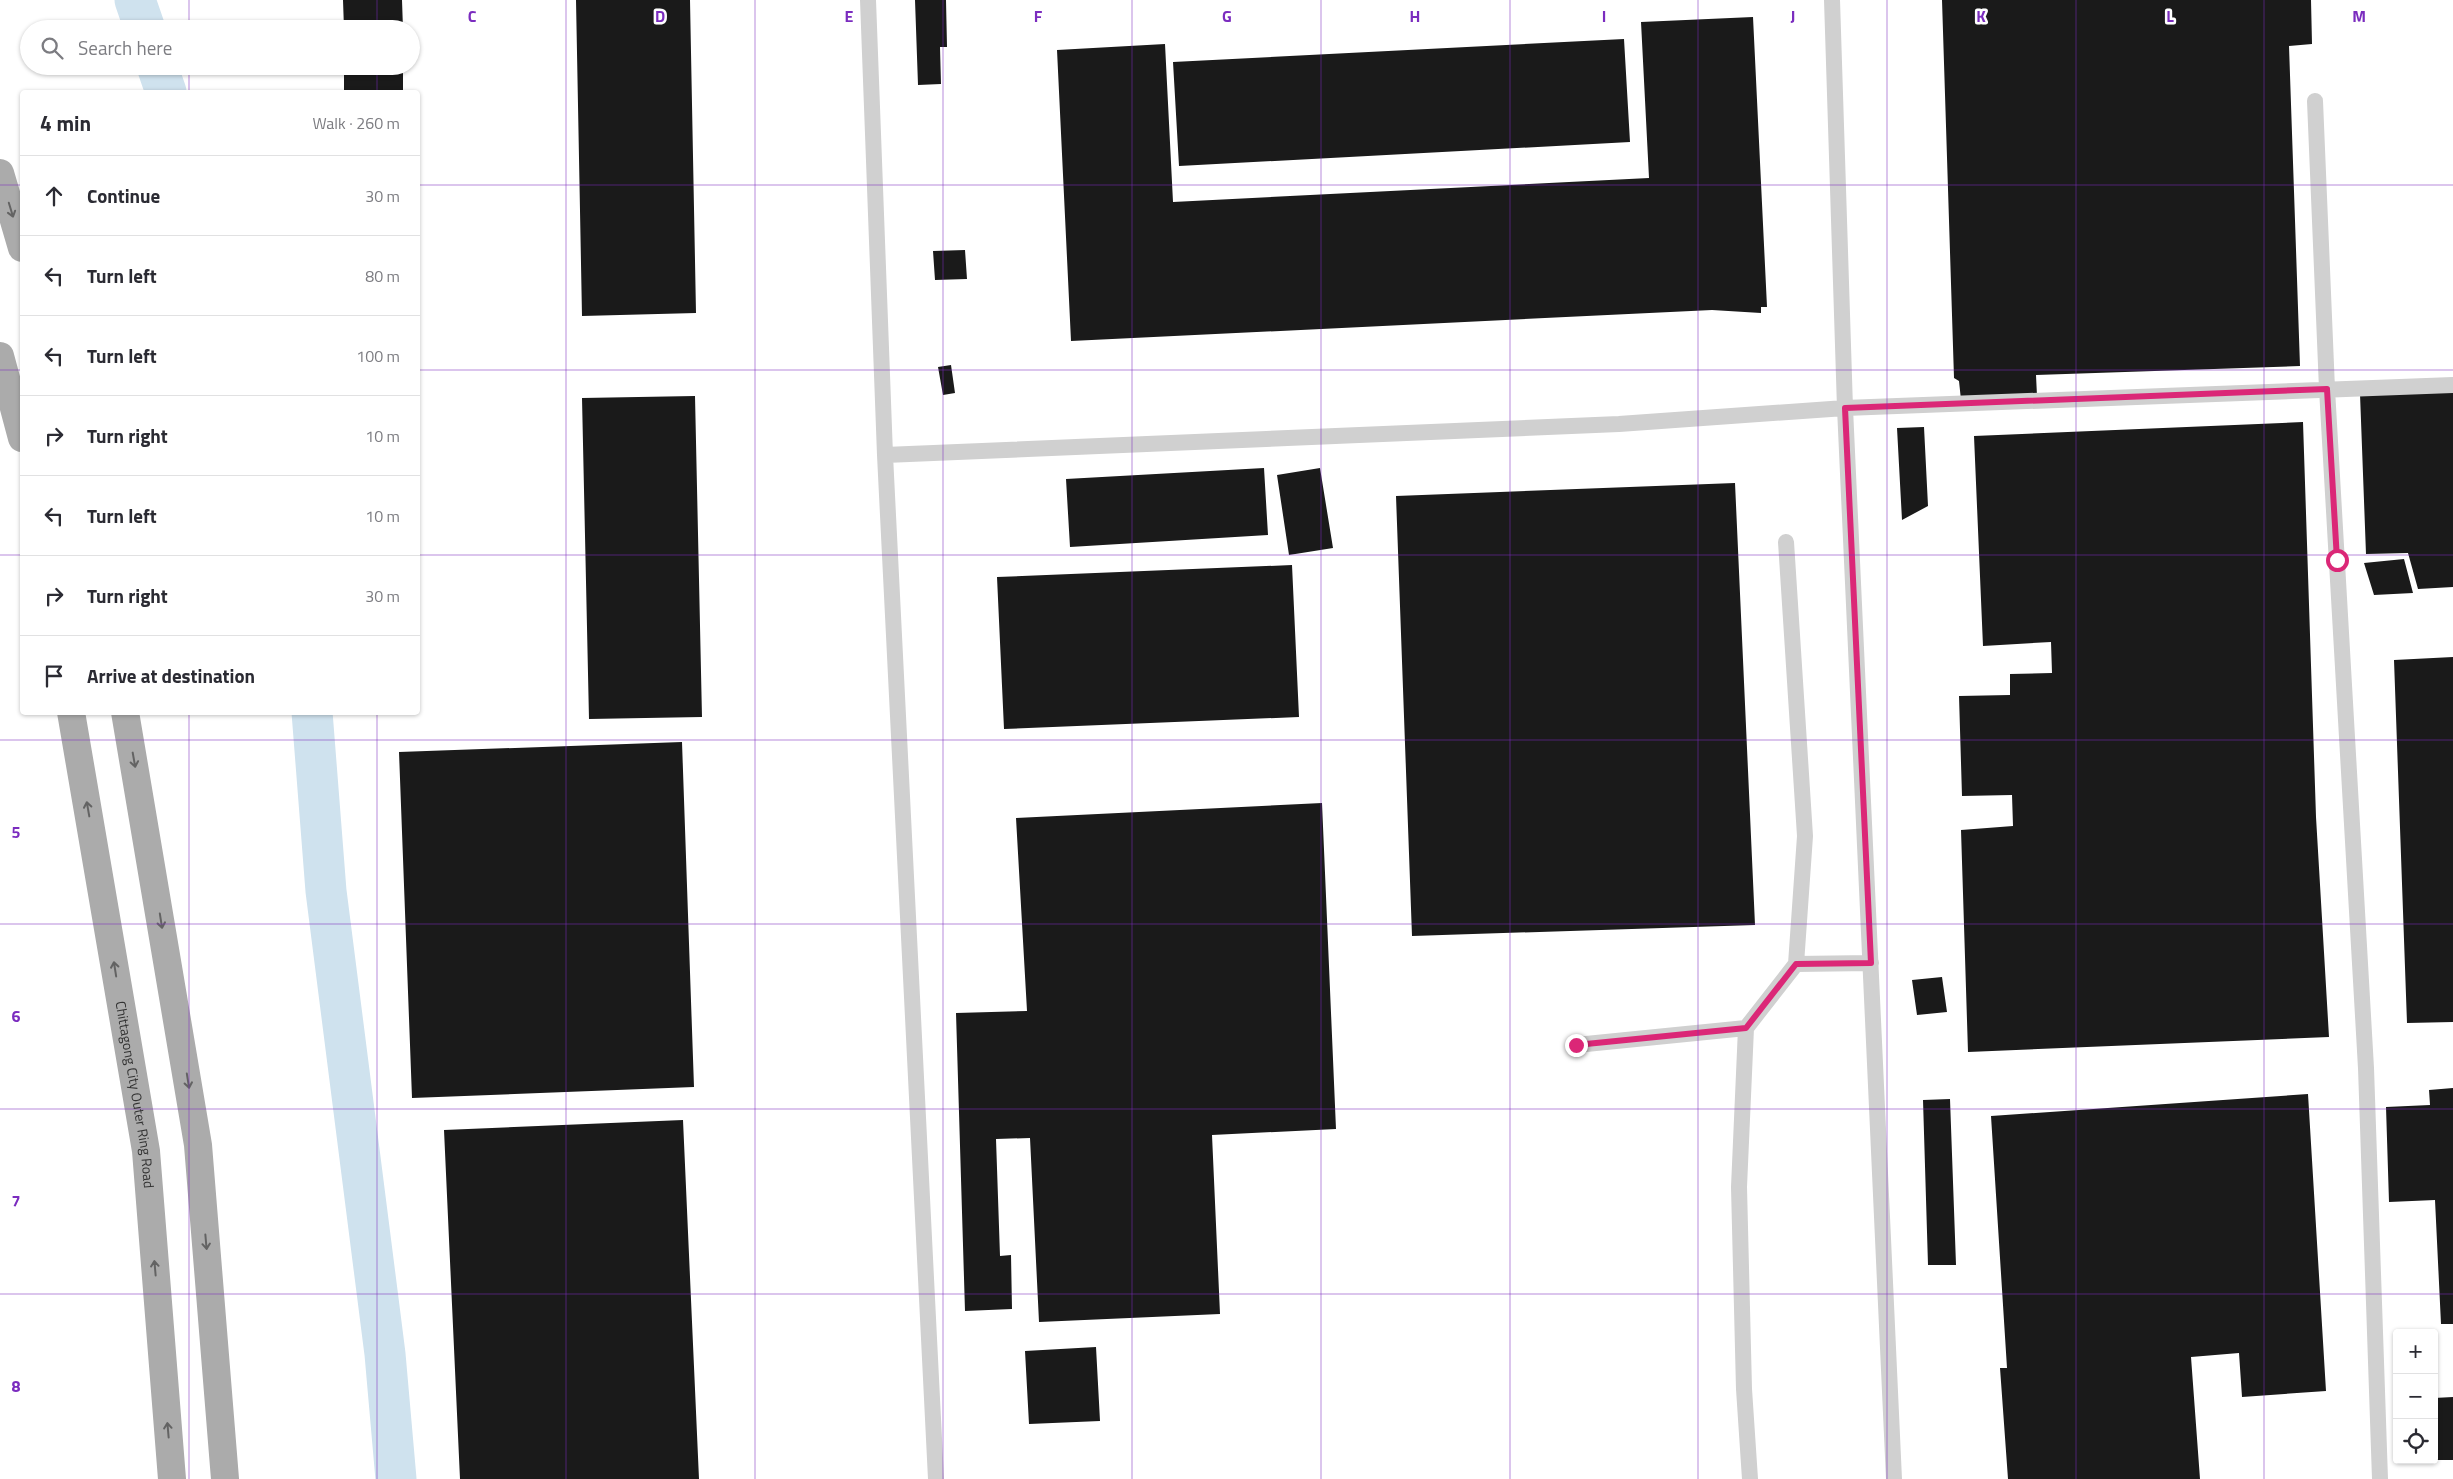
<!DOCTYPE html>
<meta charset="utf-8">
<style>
:root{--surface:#fff;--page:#f2f2f3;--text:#2b2b33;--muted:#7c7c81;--line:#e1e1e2}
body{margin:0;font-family:"Titillium Web",sans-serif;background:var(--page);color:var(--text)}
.controls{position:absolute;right:15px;bottom:15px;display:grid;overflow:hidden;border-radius:5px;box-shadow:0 1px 4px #0004}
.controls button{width:45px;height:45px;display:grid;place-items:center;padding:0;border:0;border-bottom:1px solid var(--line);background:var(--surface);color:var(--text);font:25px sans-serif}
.stop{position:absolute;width:15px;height:15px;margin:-11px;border:4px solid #db2777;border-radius:50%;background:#fff}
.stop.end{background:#db2777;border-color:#fff;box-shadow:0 1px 5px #0008}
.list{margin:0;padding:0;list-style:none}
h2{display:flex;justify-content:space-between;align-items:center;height:65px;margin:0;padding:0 20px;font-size:21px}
h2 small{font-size:16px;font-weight:400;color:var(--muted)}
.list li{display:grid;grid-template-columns:32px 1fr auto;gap:15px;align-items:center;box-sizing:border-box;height:80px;padding:0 20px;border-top:1px solid var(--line)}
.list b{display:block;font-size:19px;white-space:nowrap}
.list em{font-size:16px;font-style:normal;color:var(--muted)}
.icon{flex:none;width:28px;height:28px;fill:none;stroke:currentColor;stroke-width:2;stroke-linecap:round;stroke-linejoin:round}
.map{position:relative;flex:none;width:2453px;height:1479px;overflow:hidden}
.search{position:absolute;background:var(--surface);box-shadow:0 1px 4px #0004;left:20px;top:20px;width:400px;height:55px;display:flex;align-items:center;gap:12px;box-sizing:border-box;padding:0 18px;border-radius:28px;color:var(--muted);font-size:19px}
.panel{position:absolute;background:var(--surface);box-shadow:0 1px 4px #0004;left:20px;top:90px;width:400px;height:625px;border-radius:5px}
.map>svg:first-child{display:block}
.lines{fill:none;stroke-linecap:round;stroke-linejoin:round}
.canal{stroke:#cfe2ee;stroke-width:41}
.building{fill:#1a1a1a}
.service{stroke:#d0d0d0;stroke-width:16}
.primary{stroke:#ababab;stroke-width:28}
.oneway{stroke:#636363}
.route{stroke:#db2777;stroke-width:6}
.grid{fill:none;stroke:#7b2cbf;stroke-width:1;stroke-opacity:0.55}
.labels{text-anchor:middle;stroke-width:5;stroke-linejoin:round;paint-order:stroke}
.street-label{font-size:14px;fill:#333;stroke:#fff}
.grid-label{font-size:16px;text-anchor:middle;font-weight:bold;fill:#7b2cbf;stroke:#fff;stroke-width:5;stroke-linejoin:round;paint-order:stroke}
</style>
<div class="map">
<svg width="2453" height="1479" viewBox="0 0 2453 1479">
<rect width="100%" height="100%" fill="#fff"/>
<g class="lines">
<path class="canal" d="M135 0 145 29
M157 66 166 92
M312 712 326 891 385 1354 396 1479"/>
</g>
<path class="building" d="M343 0H402L403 29H344Z
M576 0H690L696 313 582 316Z
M915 0H946L947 47H940L941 84 918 85Z
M1942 0H2311L2312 44 2289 46 2300 366 2036 375 2037 396 1961 400 1959 381 1954 378Z
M1753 17 1767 307H1761V313L1712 310 1071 341 1057 50 1165 44 1173 202 1649 178 1641 22Z
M1624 39 1630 142 1179 166 1173 62Z
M344 66H403V92H344Z
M965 250 967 279 935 280 933 251Z
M951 365 955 393 943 395 938 367Z
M2453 390V587L2418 589 2408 553 2366 554 2360 394Z
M695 396 702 717 589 719 582 398Z
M2303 422 2316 817 2329 1037 1968 1052 1961 830 2013 826 2012 795 1962 796 1959 696 2010 695V674L2052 673 2051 642 1983 646 1974 436Z
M1924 427 1928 506 1902 520 1897 428Z
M1264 468 1268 535 1070 547 1066 479Z
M1320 468 1333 548 1289 555 1277 475Z
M1735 483 1755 925 1412 936 1396 496Z
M2404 559 2413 593 2374 595 2364 563Z
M1292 565 1299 717 1004 729 997 577Z
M2453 657V1022L2407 1023 2394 660Z
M682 742 694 1087 412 1098 399 752Z
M1322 803 1336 1129 1212 1135 1220 1314 1039 1322 1030 1138 996 1139 1000 1256 1011 1255 1012 1309 965 1311 956 1013 1027 1011 1016 818Z
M1942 977 1947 1012 1917 1015 1912 980Z
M2453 1088V1324H2441L2435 1200 2389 1202 2386 1107 2430 1105 2429 1090Z
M2308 1094 2326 1391 2242 1397 2239 1353 2191 1357 2200 1479H2008L2000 1368H2007L1991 1116Z
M1950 1099 1956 1265H1928L1923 1100Z
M683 1120 699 1479H460L444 1130Z
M1096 1347 1100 1421 1029 1424 1025 1351Z
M2453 1397V1460H2434V1398Z"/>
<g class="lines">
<path class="service" d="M868 0 885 455 936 1479
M1832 0 1845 408 1894 1479
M2315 101 2327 389 2366 1068 2380 1479
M885 455 1619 424 1845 408 2453 385
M1786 542 1805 836 1796 964
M1576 1045 1746 1028
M1750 1479 1744 1389 1739 1187 1746 1028 1796 964 1871 963"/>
<g class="primary">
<path d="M0 173 22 248"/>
<path d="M0 356 22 438"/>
<path id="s1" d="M71 712 146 1151 172 1479"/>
<path d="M125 712 198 1145 225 1479"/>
</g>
</g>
<defs><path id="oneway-shaft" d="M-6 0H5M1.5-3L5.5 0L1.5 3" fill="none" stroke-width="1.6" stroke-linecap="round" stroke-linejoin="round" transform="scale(1.25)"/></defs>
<g class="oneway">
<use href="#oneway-shaft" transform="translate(11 210) rotate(73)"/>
<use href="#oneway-shaft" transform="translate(134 760) rotate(80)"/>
<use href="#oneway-shaft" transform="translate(88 809) rotate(-100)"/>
<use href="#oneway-shaft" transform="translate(161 921) rotate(81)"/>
<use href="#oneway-shaft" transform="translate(115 969) rotate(-99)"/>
<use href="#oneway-shaft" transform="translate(188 1081) rotate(81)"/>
<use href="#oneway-shaft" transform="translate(206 1242) rotate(85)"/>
<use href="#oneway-shaft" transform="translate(155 1268) rotate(-95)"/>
<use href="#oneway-shaft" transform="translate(168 1430) rotate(-95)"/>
</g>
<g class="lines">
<path class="route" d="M1576 1045 1746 1028 1796 964 1871 963 1845 408 2327 389 2337 560"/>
</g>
<path class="grid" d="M189 0V29M377 0V29M566 0V1479M755 0V1479M943 0V1479M1132 0V1479M1321 0V1479M1510 0V1479M1698 0V1479M1887 0V1479M2076 0V1479M2264 0V1479M189 66V92M377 66V92M0 185H22M418 185H2453M0 370H22M418 370H2453M0 555H22M418 555H2453M189 712V1479M377 712V1479M0 740H2453M0 924H2453M0 1109H2453M0 1294H2453"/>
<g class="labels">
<g class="street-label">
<text dy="5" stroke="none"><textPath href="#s1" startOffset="388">Chittagong City Outer Ring Road</textPath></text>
</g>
</g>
<g class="grid-label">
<text x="472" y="22">C</text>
<text x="660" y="22">D</text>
<text x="849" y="22">E</text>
<text x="1038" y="22">F</text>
<text x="1227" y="22">G</text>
<text x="1415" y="22">H</text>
<text x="1604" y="22">I</text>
<text x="1793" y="22">J</text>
<text x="1981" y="22">K</text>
<text x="2170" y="22">L</text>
<text x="2359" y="22">M</text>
<text x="16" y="838">5</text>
<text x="16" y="1022">6</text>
<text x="16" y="1207">7</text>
<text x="16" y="1392">8</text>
</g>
</svg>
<div class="controls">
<button>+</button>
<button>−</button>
<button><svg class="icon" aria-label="locate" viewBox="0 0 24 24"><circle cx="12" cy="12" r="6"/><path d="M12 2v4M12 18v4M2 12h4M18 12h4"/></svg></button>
</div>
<div class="stop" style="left:2337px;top:560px"></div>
<div class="stop end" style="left:1576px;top:1045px"></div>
<div class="search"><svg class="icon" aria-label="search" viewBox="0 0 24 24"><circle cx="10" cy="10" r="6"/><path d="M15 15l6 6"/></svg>Search here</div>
<section class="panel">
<h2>4 min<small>Walk · 260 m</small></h2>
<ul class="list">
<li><svg class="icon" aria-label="ahead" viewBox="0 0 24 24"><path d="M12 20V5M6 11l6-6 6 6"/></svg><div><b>Continue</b></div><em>30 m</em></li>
<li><svg class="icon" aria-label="left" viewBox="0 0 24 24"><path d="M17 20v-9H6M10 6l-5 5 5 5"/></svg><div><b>Turn left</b></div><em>80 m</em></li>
<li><svg class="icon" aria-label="left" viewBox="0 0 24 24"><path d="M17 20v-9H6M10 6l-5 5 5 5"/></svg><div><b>Turn left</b></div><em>100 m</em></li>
<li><svg class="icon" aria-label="right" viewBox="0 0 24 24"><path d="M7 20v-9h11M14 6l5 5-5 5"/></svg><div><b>Turn right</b></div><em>10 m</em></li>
<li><svg class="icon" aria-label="left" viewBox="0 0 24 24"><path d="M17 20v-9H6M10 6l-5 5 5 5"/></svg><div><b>Turn left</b></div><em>10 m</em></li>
<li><svg class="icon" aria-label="right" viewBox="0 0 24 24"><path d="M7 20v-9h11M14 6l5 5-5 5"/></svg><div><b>Turn right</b></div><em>30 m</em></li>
<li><svg class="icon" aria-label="arrive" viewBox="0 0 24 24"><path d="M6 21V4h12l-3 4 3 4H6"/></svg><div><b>Arrive at destination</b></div></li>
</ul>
</section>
</div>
